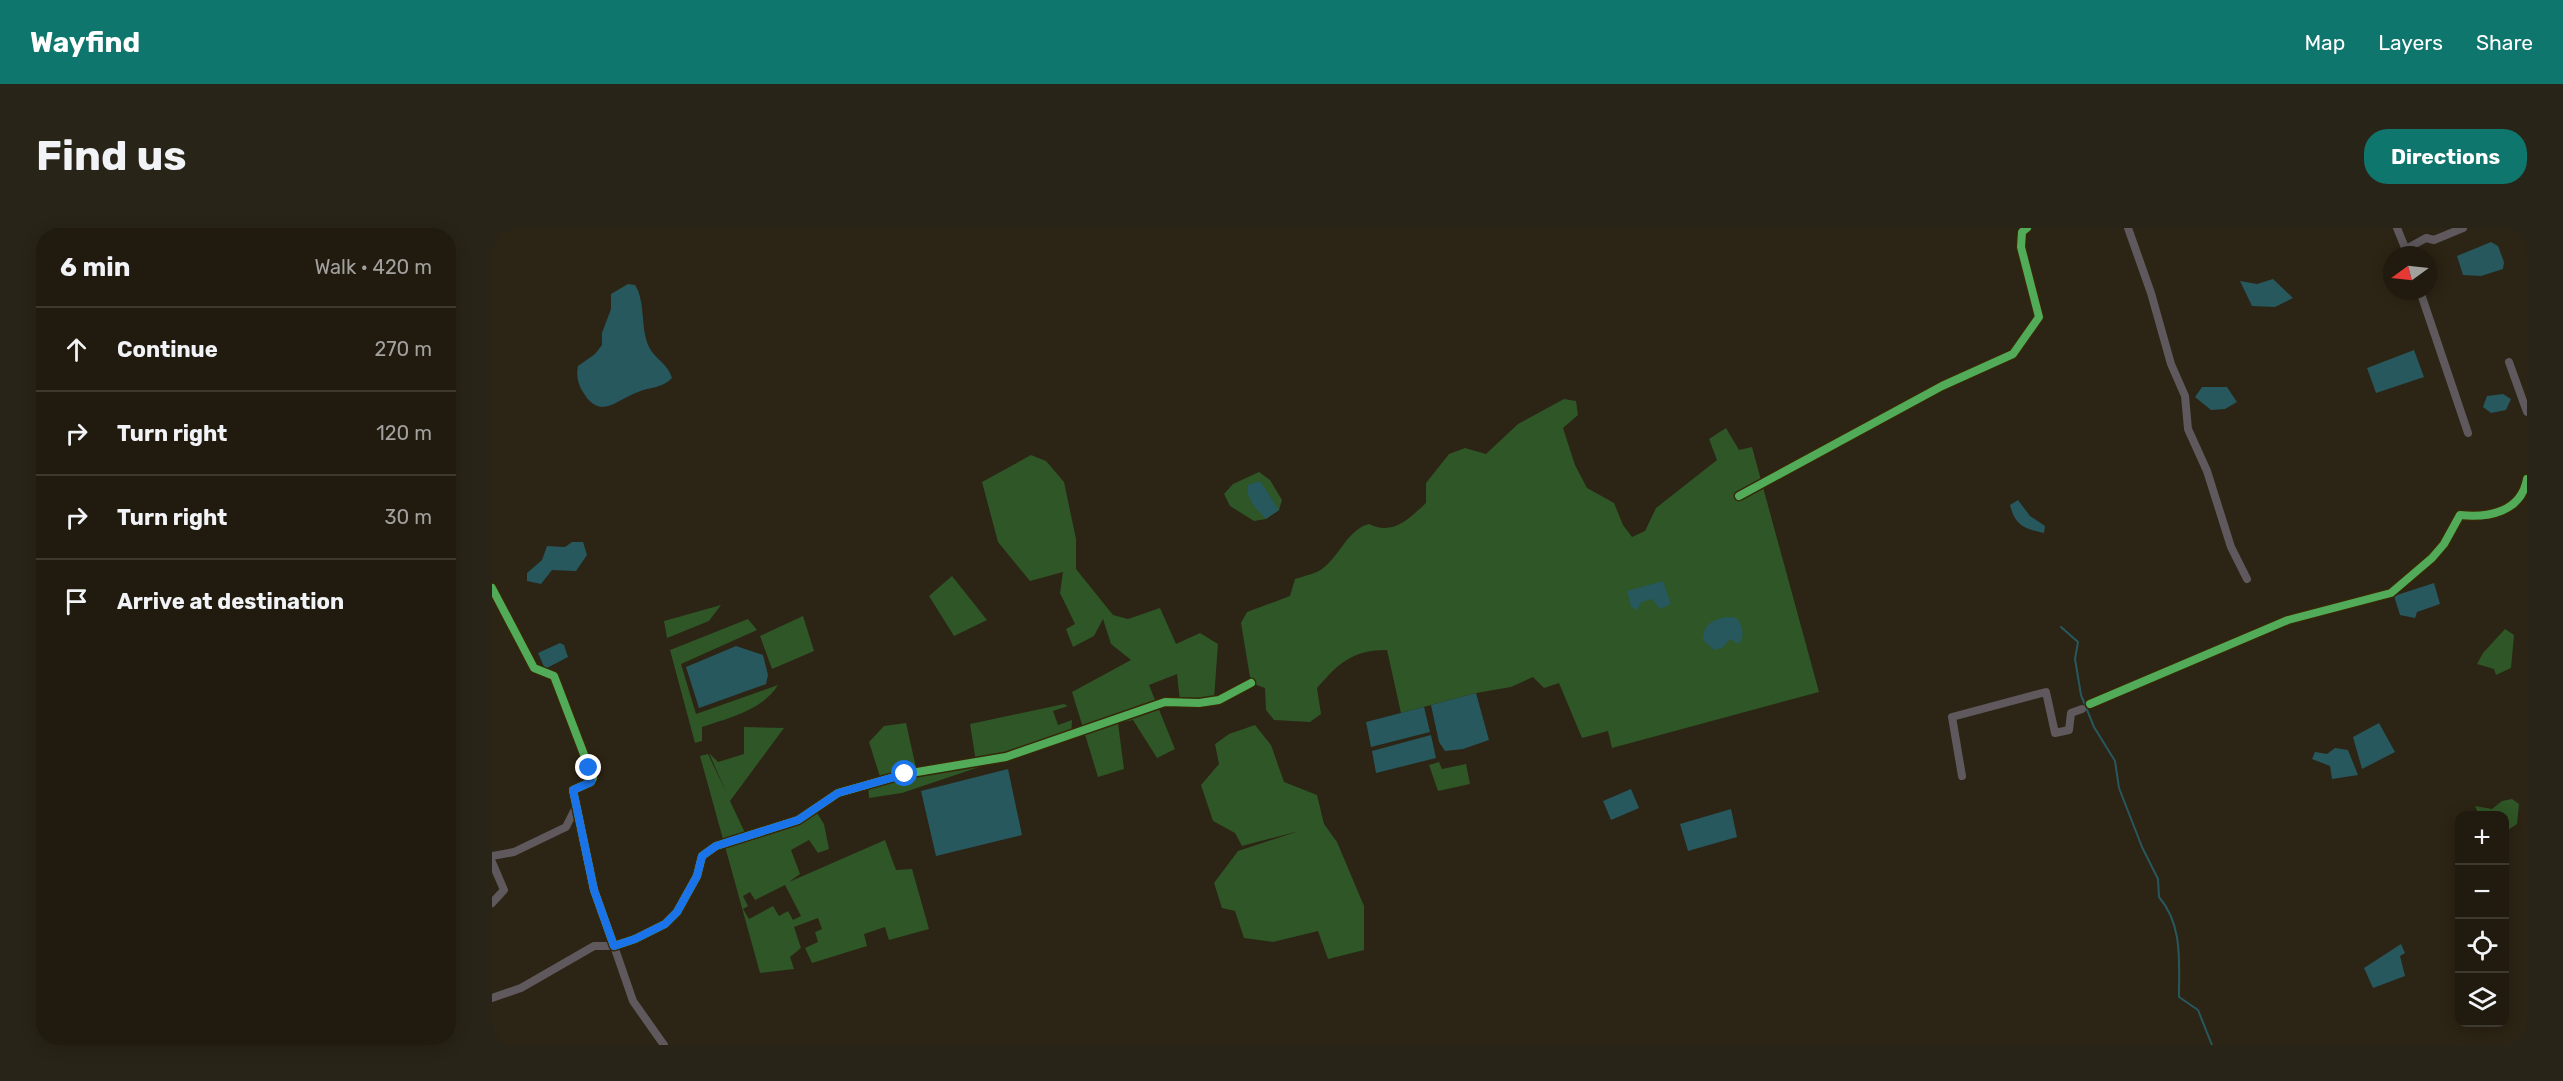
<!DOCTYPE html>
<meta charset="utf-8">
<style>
:root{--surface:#211b0f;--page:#292418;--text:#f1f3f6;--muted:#a2a19e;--line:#3e392f;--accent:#0f766e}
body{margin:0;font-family:Rubik,sans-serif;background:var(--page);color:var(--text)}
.controls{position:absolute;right:18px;bottom:18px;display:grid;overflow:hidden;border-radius:12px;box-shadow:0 3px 15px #0003}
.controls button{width:54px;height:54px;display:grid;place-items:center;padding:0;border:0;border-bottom:2px solid var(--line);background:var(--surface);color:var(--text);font:30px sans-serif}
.compass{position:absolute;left:1891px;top:18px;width:54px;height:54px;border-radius:50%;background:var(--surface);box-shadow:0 3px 15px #0003;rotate:255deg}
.stop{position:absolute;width:18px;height:18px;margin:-14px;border:4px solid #1a73e8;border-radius:50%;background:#fff}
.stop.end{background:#1a73e8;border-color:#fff;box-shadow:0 2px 6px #0008}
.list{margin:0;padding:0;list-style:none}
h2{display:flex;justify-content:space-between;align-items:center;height:78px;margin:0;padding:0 24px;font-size:26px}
h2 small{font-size:20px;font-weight:400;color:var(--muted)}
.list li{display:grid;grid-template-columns:39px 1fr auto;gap:18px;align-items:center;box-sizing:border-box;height:84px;padding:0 24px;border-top:2px solid var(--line)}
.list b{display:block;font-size:22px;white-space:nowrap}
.list em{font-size:20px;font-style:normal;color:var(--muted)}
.icon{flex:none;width:33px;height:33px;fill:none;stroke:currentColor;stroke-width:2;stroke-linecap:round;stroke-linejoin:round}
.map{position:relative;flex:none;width:2035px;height:817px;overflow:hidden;border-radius:24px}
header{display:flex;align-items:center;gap:36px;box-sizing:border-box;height:84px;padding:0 30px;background:var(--accent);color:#fff}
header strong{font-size:28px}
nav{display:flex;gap:33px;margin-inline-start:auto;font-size:21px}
.intro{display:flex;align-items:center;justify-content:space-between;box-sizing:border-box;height:144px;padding:0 36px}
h1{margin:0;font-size:42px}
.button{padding:15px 27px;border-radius:24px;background:var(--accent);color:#fff;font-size:21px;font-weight:700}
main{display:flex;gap:36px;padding:0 36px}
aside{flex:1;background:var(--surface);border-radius:24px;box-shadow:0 3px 15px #0003}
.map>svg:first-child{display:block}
.green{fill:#2f5626;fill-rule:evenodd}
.water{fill:#27585e}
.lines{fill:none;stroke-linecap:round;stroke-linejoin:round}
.stream{stroke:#27585e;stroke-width:2}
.minor{stroke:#5f595d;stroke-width:8}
.cycleway-casing{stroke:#362709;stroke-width:11}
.cycleway{stroke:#51ab58;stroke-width:8}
.route{stroke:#1a73e8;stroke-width:8}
</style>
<header>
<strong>Wayfind</strong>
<nav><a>Map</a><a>Layers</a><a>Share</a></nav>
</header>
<div class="intro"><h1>Find us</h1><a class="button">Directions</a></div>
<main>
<aside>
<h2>6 min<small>Walk · 420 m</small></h2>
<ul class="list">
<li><svg class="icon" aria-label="ahead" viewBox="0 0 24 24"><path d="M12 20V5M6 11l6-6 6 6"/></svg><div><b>Continue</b></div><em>270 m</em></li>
<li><svg class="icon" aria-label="right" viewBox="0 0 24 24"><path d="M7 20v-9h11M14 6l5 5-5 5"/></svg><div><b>Turn right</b></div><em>120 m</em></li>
<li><svg class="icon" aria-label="right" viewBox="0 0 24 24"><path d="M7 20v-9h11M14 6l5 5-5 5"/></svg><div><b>Turn right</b></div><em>30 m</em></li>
<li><svg class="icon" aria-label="arrive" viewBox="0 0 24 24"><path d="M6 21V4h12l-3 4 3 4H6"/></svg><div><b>Arrive at destination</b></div></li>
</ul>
</aside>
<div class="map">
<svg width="2035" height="817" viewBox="0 0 2035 817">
<rect width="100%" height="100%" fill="#2c2414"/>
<path class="green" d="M1072 171 1084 173 1086 187 1071 200 1083 237 1095 260 1122 275 1131 297 1140 309 1153 303 1164 280 1225 232 1217 211 1234 200 1247 222 1260 219 1327 464 1120 520 1116 503 1090 510 1067 455 1052 460 1041 449 1019 459 984 465 909 485 895 422C860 422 847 435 825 460L829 486 818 494 782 492 774 482 773 460 759 455 749 395 755 384 798 368 803 351C812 348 823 346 830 341 848 328 855 302 877 296 900 308 917 291 934 275V255L957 226 973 220 994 226 1026 196Z
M539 227 554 233 572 254 584 311V341L621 387 636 391 668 380 684 416 708 405 726 416 722 471 688 473 685 446 657 457 683 521 665 530 641 492 626 495 632 541 606 549 580 464 639 432 619 416 611 391 602 408 581 419 574 401 583 396 568 365 571 344 538 353 506 314 490 254Z
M767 244 778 252 790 272 787 282 774 291 762 293 738 278 732 266 741 256Z
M460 348 495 392 462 408 437 368Z
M229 377 217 393 175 410 172 393Z
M311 388 322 423 280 441 268 408Z
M256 391 265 402 189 436 204 486 286 457C271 482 237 490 210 499V513L203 515 178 422Z
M2013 401 2022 407 2019 440 2004 447 2002 441 1985 436 1991 425Z
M572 476 576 478 561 483 566 497 580 492 579 508 410 565 377 570 376 556 389 552 377 514 392 498 414 495 425 544 484 534 478 496Z
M763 497 779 517 792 554 825 567 832 596 845 614 872 678V722L836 731 826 703 781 714 752 710 743 683 730 680 722 655 746 623 807 603 750 618 743 605 721 593 709 557 727 536 723 516 737 506Z
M252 499 292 500 238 573 254 607 325 585 332 596 337 621 326 625 317 612 299 622 308 646 297 654 393 612 404 642 420 641 437 701 397 712 393 699 372 706 375 718 320 735 313 720 326 714 323 704 330 701 326 690 302 699 309 720 298 729 302 741 268 745 208 528 216 526 234 564 217 525 226 534 252 526ZM293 657 309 688 301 692 296 683 287 688 281 678 257 691 251 681 256 678 251 668 258 664 263 672Z
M947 534 950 541 974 536 978 556 946 563 937 537Z
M2020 571 2027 576 2025 596 2013 604 2012 588 1987 587 1983 578 2000 581 2010 573Z"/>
<path class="water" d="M1999 14 2006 18 2012 34 2011 41 1989 48 1971 47 1965 28Z
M1781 51 1801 70 1783 79 1760 78 1748 53 1765 56Z
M136 56 143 57C154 74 148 100 157 119 163 131 176 136 180 150 171 160 158 159 146 164 124 172 108 193 91 164 86 156 84 148 86 138L103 126 110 117V105L119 81V66Z
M1922 122 1932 149 1884 165 1875 140Z
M1710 159H1735L1745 174 1733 181 1719 182 1703 169Z
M2011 166 2019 171 2014 182 1999 185 1991 179 1995 168Z
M768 253 787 282 774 291C765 281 753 271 756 257Z
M1526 272 1538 288 1553 298 1552 305C1533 301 1523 298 1518 277Z
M80 314H91L95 327 84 343 60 342 49 356 35 353V345L50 332 55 318 73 319Z
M1171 353 1179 376 1168 381 1160 371 1150 374 1145 382 1139 379 1135 363Z
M1942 355 1948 376 1925 384 1923 390 1908 387 1902 368Z
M1233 389 1245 390C1251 399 1253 407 1247 416L1238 411 1230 420 1222 422 1211 412C1212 396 1218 394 1233 389Z
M68 415 72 417 76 429 53 441 46 425Z
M244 418 271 427 276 447 274 456 207 480 194 439Z
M984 465 997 512 971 521 953 523 947 514 939 477Z
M932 479 938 504 879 519 874 494Z
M1887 495 1903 524 1870 541 1861 509Z
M939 507 944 530 884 545 880 523Z
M1843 520 1856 522 1866 547 1840 551 1838 538 1820 531 1823 524 1835 526Z
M516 541 530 607 444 628 429 563Z
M1139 561 1147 580 1119 592 1111 573Z
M1239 581 1245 609 1196 623 1188 596Z
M1909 716 1913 725 1908 728 1913 748 1881 760 1872 740Z"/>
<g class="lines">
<path class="stream" d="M1569 399 1586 414 1583 431 1589 467 1602 499 1623 533 1627 560 1650 619 1666 651 1667 669C1691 697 1687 734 1687 769L1706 782 1720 817"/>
<path class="minor" d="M1636 0 1659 65 1679 136 1693 168 1696 201 1715 243 1739 319 1755 351
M1905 0 1916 27
M1914 21 1934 10 1942 12 1971 0
M1928 63 1976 205
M2017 134 2035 184
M1247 268 1450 158 1521 126 1547 89 1529 19 1530 4 1535 0
M0 360 42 440 62 448 101 550 99 554 81 562 102 662 122 718 143 711 173 696 185 684 205 648 210 628 224 618 306 592 346 565 413 546 514 529 673 474 707 475 727 472 759 455
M1598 476 1796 392 1899 365 1940 330 1952 316 1968 287C1997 290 2029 284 2035 251
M1470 548 1460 489 1554 464 1563 505 1577 502 1579 485 1590 481
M0 628 22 624 74 599 84 579
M0 634 12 662 0 675
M0 770 29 760 102 718H122L141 773 172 817"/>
<defs>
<path id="cycleway" d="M1247 268 1450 158 1521 126 1547 89 1529 19 1530 4 1535 0
M0 360 42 440 62 448 101 550 99 554 81 562 102 662 122 718 143 711 173 696 185 684 205 648 210 628 224 618 306 592 346 565 413 546 514 529 673 474 707 475 727 472 759 455
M1598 476 1796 392 1899 365 1940 330 1952 316 1968 287C1997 290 2029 284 2035 251"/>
</defs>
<use href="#cycleway" class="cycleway-casing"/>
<use href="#cycleway" class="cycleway"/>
</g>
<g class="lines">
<path class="route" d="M97 540 99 554 81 562 102 662 122 718 143 711 173 696 185 684 205 648 210 628 224 618 306 592 346 565 413 546"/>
</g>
</svg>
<div class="controls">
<button>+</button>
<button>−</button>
<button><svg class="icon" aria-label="locate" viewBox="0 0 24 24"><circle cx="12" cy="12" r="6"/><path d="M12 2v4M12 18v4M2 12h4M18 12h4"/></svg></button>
<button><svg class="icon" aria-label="layers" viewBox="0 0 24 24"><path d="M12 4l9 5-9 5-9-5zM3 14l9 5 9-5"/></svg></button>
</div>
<svg class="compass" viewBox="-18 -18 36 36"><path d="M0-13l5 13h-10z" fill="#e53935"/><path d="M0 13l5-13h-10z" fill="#a2a19e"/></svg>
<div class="stop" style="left:413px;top:546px"></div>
<div class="stop end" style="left:97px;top:540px"></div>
</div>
</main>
